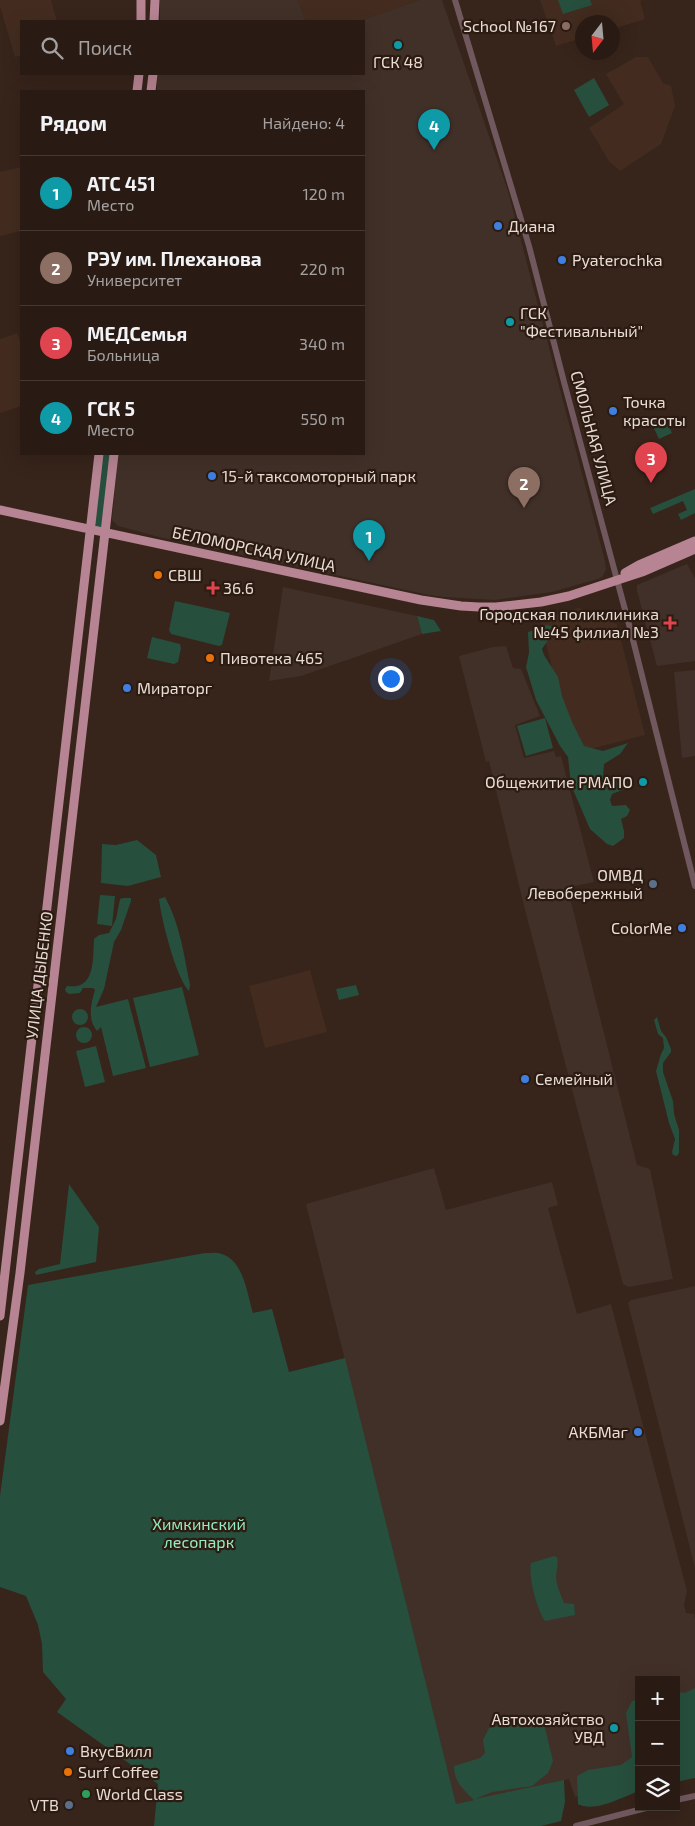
<!DOCTYPE html>
<html lang="ru">
<meta charset="utf-8">
<style>
:root{--surface:#291b14;--page:#31241d;--text:#f1f3f6;--muted:#a5a1a0;--line:#453934;--accent:#efa73e}
body{margin:0;font-family:"Exo 2",sans-serif;background:var(--page);color:var(--text)}
.controls{position:absolute;right:15px;bottom:15px;display:grid;overflow:hidden;border-radius:0px;box-shadow:0 5px 20px #0002}
.controls button{width:45px;height:45px;display:grid;place-items:center;padding:0;border:0;border-bottom:1px solid var(--line);background:var(--surface);color:var(--text);font:25px sans-serif}
.compass{position:absolute;left:575px;top:15px;width:45px;height:45px;border-radius:50%;background:var(--surface);box-shadow:0 5px 20px #0002;rotate:196deg}
.you{position:absolute;left:390px;top:678px;width:18px;height:18px;margin:-12px;border:4px solid #fff;border-radius:50%;background:#1a73e8;box-shadow:0 0 0 8px #1a73e833}
.badge{display:grid;place-items:center;width:32px;height:32px;border-radius:50%;background:var(--accent);color:#fff;font-size:16px;font-weight:700}
.pin{position:absolute;translate:-50% -41px;filter:drop-shadow(0 1px 2px #0008)}
.pin::after{content:'';position:absolute;top:26px;width:18px;height:15px;background:inherit;clip-path:polygon(0 0,100% 0,50% 100%)}
.list{margin:0;padding:0;list-style:none}
h2{display:flex;justify-content:space-between;align-items:center;height:65px;margin:0;padding:0 20px;font-size:21px}
h2 small{font-size:16px;font-weight:400;color:var(--muted)}
.list li{display:grid;grid-template-columns:32px 1fr auto;gap:15px;align-items:center;box-sizing:border-box;height:75px;padding:0 20px;border-top:1px solid var(--line)}
.list b{display:block;font-size:19px;white-space:nowrap}
.list p{margin:0;font-size:16px;white-space:nowrap;color:var(--muted)}
.list em{font-size:16px;font-style:normal;color:var(--muted)}
.icon{flex:none;width:28px;height:28px;fill:none;stroke:currentColor;stroke-width:2;stroke-linecap:round;stroke-linejoin:round}
.map{position:relative;flex:none;width:695px;height:1826px;overflow:hidden}
.search{position:absolute;background:var(--surface);box-shadow:0 5px 20px #0002;left:20px;top:20px;width:345px;height:55px;display:flex;align-items:center;gap:12px;box-sizing:border-box;padding:0 18px;border-radius:0px;color:var(--muted);font-size:19px}
.panel{position:absolute;background:var(--surface);box-shadow:0 5px 20px #0002;left:20px;top:90px;width:345px;height:365px;border-radius:0px}
.map>svg:first-child{display:block}
.built{fill:#432c1f}
.industrial{fill:#413028}
.medical{fill:#413029}
.green{fill:#274f3d}
.lines{fill:none;stroke-linecap:round;stroke-linejoin:round}
.minor{stroke:#70585e;stroke-width:6}
.major{stroke:#b68492;stroke-width:9}
.education-dot{fill:#8d6e63;stroke:#2c1b11;stroke-width:2}
.culture-dot{fill:#0f9aa8;stroke:#2c1b11;stroke-width:2}
.shop-dot{fill:#3f7fe0;stroke:#2c1b11;stroke-width:2}
.food-dot{fill:#e8710a;stroke:#2c1b11;stroke-width:2}
.health-dot{fill:#e0444e;stroke:#2c1b11;stroke-width:2}
.service-dot{fill:#5c6f8a;stroke:#2c1b11;stroke-width:2}
.leisure-dot{fill:#2e9e5b;stroke:#2c1b11;stroke-width:2}
.labels{text-anchor:middle;stroke-width:4.5;stroke-linejoin:round;paint-order:stroke}
.poi-label{font-size:16px;fill:#e8dcd5;stroke:#2c1b11;text-anchor:start}
.street-label{font-size:16px;fill:#e8dcd5;stroke:#2c1b11}
.park-label{font-size:16px;fill:#93ecc2;stroke:#2c1b11}
</style>
<div class="map">
<svg width="695" height="1826" viewBox="0 0 695 1826">
<rect width="100%" height="100%" fill="#37241b"/>
<path class="built" d="M0 0H51L57 21H21V55L15 57 0 6Z
M298 0H419L360 21H305Z
M540 0H643L640 1 645 19 613 29 612 22H582V38L556 46Z
M636 57H648L663 83 671 86 675 106 661 144 620 171 609 161 589 128 624 104 606 74Z
M21 167V231L0 236V172Z
M17 333 21 344V406L0 413V339Z
M579 608 617 624 645 735 583 751 579 735 569 737 540 619Z
M310 970 327 1032 265 1048 249 986Z"/>
<path class="industrial" d="M160 0H298L305 21H160Z
M419 0H442L508 191 605 561 606 570 602 577 598 579 552 592 495 600 445 597 429 595 159 537 118 526 112 520 118 454H364V91H157V74H364V21H360Z
M283 587 417 616 422 634 301 676 269 681Z
M506 646 513 668 521 669 540 716 515 725 524 758 554 751 556 757 561 756 594 882 570 887 569 894 637 1165 650 1169 673 1279 629 1287 623 1284 524 906 489 761 486 762 459 656 493 647Z
M434 1168 446 1210 552 1182 558 1205 548 1208 577 1314 611 1304 687 1591 684 1605 686 1613 694 1614 695 1620V1763L676 1769V1680H639V1779L575 1797 569 1779 456 1804 306 1204Z
M695 1286V1568L628 1303 631 1300Z"/>
<path class="medical" d="M687 564 695 578V661L657 666 637 591V585Z
M695 670V756L682 758 674 672Z"/>
<path class="green" d="M558 0H590L592 5 563 14Z
M594 78 609 105 589 117 574 90Z
M664 416 672 433 659 439 651 422Z
M99 454H114L106 533 90 530Z
M695 489V513L681 520 678 514 687 510 683 501 653 514 650 508Z
M175 601 230 613 222 645 219 646 171 634 169 630Z
M417 616 434 620 441 631 422 634Z
M547 625 553 627V633L542 649 544 655 558 677 562 696 572 722 584 746 603 751 628 743 620 754 604 764 603 778 609 779 622 777 626 782 625 789 612 794 610 800 612 806 626 805 630 810 627 816 621 819 624 831V838L613 846 607 844 590 829 571 785 568 757 560 746 536 700 526 667 529 653 528 632Z
M152 637 180 644 181 648 178 662 174 664 147 658Z
M545 718 553 748 526 756 517 726Z
M137 840 156 855 161 877 128 886 101 883 102 844 116 845Z
M100 895 115 896 112 926 97 924Z
M165 897C180 924 184 955 190 985L189 991C176 978 161 918 159 899Z
M123 898H131V901L121 930 114 942 104 989 96 1007 128 999 146 1068 113 1076 101 1027 97 1031C87 1019 91 1003 95 990L93 988H83L80 993 69 994 66 992 65 989 67 986C71 986 77 987 80 985 95 980 93 952 94 939L99 935 109 933 116 919 120 899Z
M356 985 359 995 339 1000 336 989Z
M182 987 199 1055 150 1067 133 998Z
M72 1017a8 8 0 1 1 16 0a8 8 0 1 1-16 0Z
M657 1017 661 1031 666 1037 671 1049V1052L663 1063V1072L673 1101 674 1114 679 1130V1153L677 1156 673 1155 672 1152 675 1139 669 1123 656 1071 661 1054 664 1048 663 1038 658 1034 654 1020Z
M76 1035a8 8 0 1 1 16 0a8 8 0 1 1-16 0Z
M96 1046 105 1082 85 1087 76 1051Z
M69 1184 99 1227 96 1262 36 1275 35 1272 39 1269 60 1264Z
M205 1253C211 1253 217 1252 222 1254 244 1261 247 1294 253 1313L272 1309 289 1372 345 1358 456 1804 474 1800C463 1789 454 1782 454 1766L480 1758 485 1753 483 1740 489 1728 542 1716 553 1761 548 1773 532 1786 492 1792 475 1799 564 1780 565 1802 561 1821 541 1826H154L158 1784 57 1712 66 1699 43 1672 42 1644 38 1625 26 1596 0 1587V1496L28 1285Z
M554 1556 557 1557C559 1565 556 1570 556 1578 557 1587 561 1595 564 1603L574 1604 575 1615 545 1621C537 1610 528 1576 531 1563Z
M695 1688V1778L676 1782V1692L685 1693Z
M639 1699V1791C623 1797 594 1813 578 1804L577 1776 588 1770 621 1765 632 1757 626 1713 632 1701Z"/>
<g class="lines">
<path class="minor" d="M455 0 529 246 564 382 631 632 695 886
M676 1800 695 1796
M576 1826 650 1807"/>
<path class="major" d="M141 21V0
M154 21 155 0
M137 91 139 74
M151 91 153 74
M0 510 421 600 461 606 479 607H496L541 602 569 596 642 572 695 549
M625 573 639 565 695 541
M0 1316 99 454
M0 1421 20 1273 114 454"/>
</g>
<circle class="education-dot" cx="566" cy="26" r="5"/>
<g class="culture-dot">
<circle cx="398" cy="45" r="5"/>
<circle cx="510" cy="322" r="5"/>
<circle cx="643" cy="782" r="5"/>
<circle cx="614" cy="1728" r="5"/>
</g>
<g class="shop-dot">
<circle cx="498" cy="226" r="5"/>
<circle cx="562" cy="260" r="5"/>
<circle cx="613" cy="411" r="5"/>
<circle cx="212" cy="476" r="5"/>
<circle cx="127" cy="688" r="5"/>
<circle cx="682" cy="928" r="5"/>
<circle cx="525" cy="1079" r="5"/>
<circle cx="638" cy="1432" r="5"/>
<circle cx="70" cy="1751" r="5"/>
</g>
<g class="food-dot">
<circle cx="158" cy="575" r="5"/>
<circle cx="210" cy="658" r="5"/>
<circle cx="68" cy="1772" r="5"/>
</g>
<g class="health-dot">
<path d="M210.5 580.5h5v5h5v5h-5v5h-5v-5h-5v-5h5z"/>
<path d="M667.5 615.5h5v5h5v5h-5v5h-5v-5h-5v-5h5z"/>
</g>
<g class="service-dot">
<circle cx="653" cy="884" r="5"/>
<circle cx="69" cy="1805" r="5"/>
</g>
<circle class="leisure-dot" cx="86" cy="1794" r="5"/>
<g class="labels">
<g class="poi-label">
<text x="556" y="32" text-anchor="end">School №167</text>
<text x="398" y="68" text-anchor="middle">ГСК 48</text>
<text x="508" y="232">Диана</text>
<text x="572" y="266">Pyaterochka</text>
<text x="520" y="319">ГСК<tspan x="520" dy="18">"Фестивальный"</tspan></text>
<text x="623" y="408">Точка<tspan x="623" dy="18">красоты</tspan></text>
<text x="222" y="482">15-й таксомоторный парк</text>
<text x="168" y="581">СВШ</text>
<text x="223" y="594">36.6</text>
<text x="659" y="620" text-anchor="end">Городская поликлиника<tspan x="659" dy="18">№45 филиал №3</tspan></text>
<text x="220" y="664">Пивотека 465</text>
<text x="137" y="694">Мираторг</text>
<text x="633" y="788" text-anchor="end">Общежитие РМАПО</text>
<text x="643" y="881" text-anchor="end">ОМВД<tspan x="643" dy="18">Левобережный</tspan></text>
<text x="672" y="934" text-anchor="end">ColorMe</text>
<text x="535" y="1085">Семейный</text>
<text x="628" y="1438" text-anchor="end">АКБМаг</text>
<text x="604" y="1725" text-anchor="end">Автохозяйство<tspan x="604" dy="18">УВД</tspan></text>
<text x="80" y="1757">ВкусВилл</text>
<text x="78" y="1778">Surf Coffee</text>
<text x="96" y="1800">World Class</text>
<text x="59" y="1811" text-anchor="end">VTB</text>
</g>
<g class="street-label">
<text transform="translate(594 438) rotate(75)" y="6">СМОЛЬНАЯ УЛИЦА</text>
<text transform="translate(254 549) rotate(12)" y="6">БЕЛОМОРСКАЯ УЛИЦА</text>
<text transform="translate(39 975) rotate(-83)" y="6">УЛИЦА ДЫБЕНКО</text>
</g>
<g class="park-label">
<text x="199" y="1530">Химкинский<tspan x="199" dy="18">лесопарк</tspan></text>
</g>
</g>
</svg>
<div class="controls">
<button>+</button>
<button>−</button>
<button><svg class="icon" aria-label="layers" viewBox="0 0 24 24"><path d="M12 4l9 5-9 5-9-5zM3 14l9 5 9-5"/></svg></button>
</div>
<svg class="compass" viewBox="-18 -18 36 36"><path d="M0-13l5 13h-10z" fill="#e53935"/><path d="M0 13l5-13h-10z" fill="#a5a1a0"/></svg>
<div class="you"></div>
<div class="pin badge" style="left:369px;top:561px;background:#0f9aa8">1</div>
<div class="pin badge" style="left:524px;top:508px;background:#8d6e63">2</div>
<div class="pin badge" style="left:651px;top:483px;background:#e0444e">3</div>
<div class="pin badge" style="left:434px;top:150px;background:#0f9aa8">4</div>
<div class="search"><svg class="icon" aria-label="search" viewBox="0 0 24 24"><circle cx="10" cy="10" r="6"/><path d="M15 15l6 6"/></svg>Поиск</div>
<section class="panel">
<h2>Рядом<small>Найдено: 4</small></h2>
<ul class="list">
<li><span class="badge" style="background:#0f9aa8">1</span><div><b>АТС 451</b><p>Место</p></div><em>120 m</em></li>
<li><span class="badge" style="background:#8d6e63">2</span><div><b>РЭУ им. Плеханова</b><p>Университет</p></div><em>220 m</em></li>
<li><span class="badge" style="background:#e0444e">3</span><div><b>МЕДСемья</b><p>Больница</p></div><em>340 m</em></li>
<li><span class="badge" style="background:#0f9aa8">4</span><div><b>ГСК 5</b><p>Место</p></div><em>550 m</em></li>
</ul>
</section>
</div>
